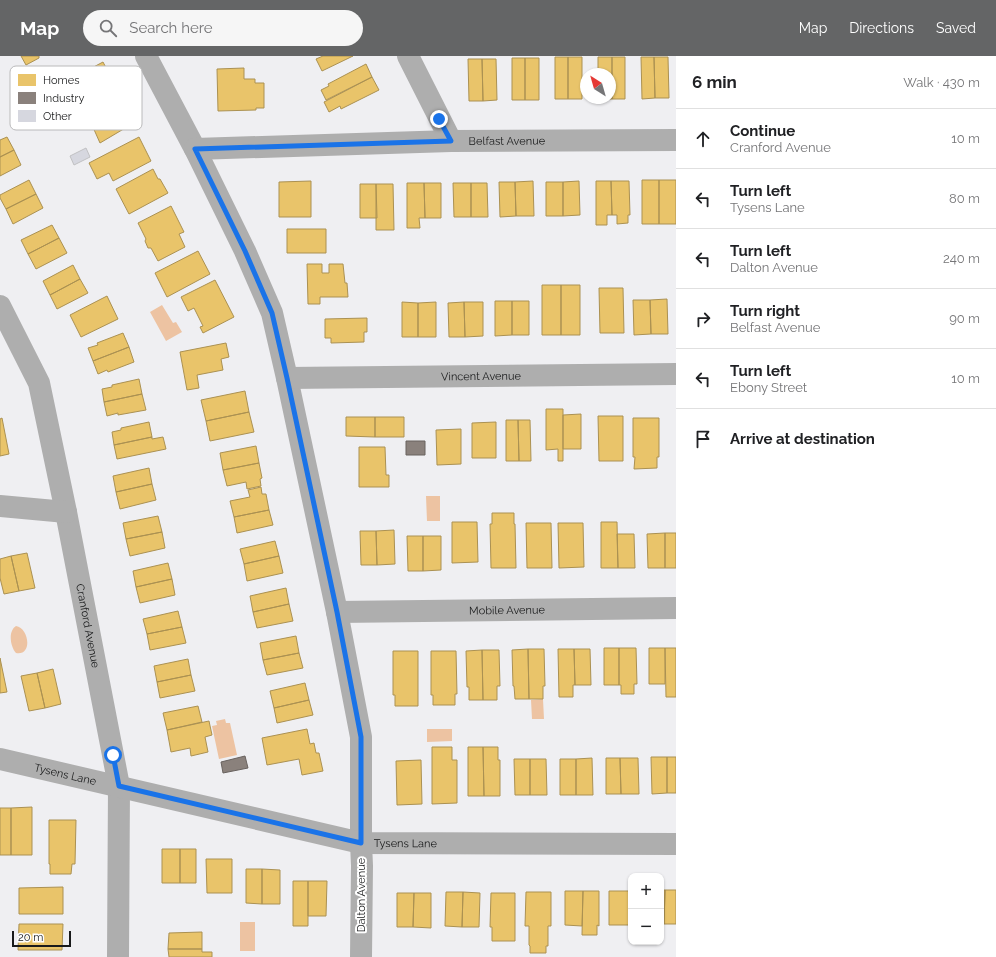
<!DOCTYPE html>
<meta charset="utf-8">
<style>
:root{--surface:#fff;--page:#f6f6f6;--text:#202124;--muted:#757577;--line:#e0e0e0;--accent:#646566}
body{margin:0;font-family:Raleway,sans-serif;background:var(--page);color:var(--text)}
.controls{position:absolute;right:12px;bottom:12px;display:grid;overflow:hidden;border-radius:8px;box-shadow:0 1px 3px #0004}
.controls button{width:36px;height:36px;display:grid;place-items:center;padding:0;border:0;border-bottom:1px solid var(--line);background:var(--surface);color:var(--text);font:20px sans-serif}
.compass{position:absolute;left:580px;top:12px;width:36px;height:36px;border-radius:50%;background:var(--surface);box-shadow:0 1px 3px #0004;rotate:323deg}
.scale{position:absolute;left:12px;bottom:10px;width:59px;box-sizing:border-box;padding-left:4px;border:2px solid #191a1b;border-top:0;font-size:11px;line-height:14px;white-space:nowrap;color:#191a1b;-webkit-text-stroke:3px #fff;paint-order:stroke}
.stop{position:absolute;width:12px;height:12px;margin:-9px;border:3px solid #1a73e8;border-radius:50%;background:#fff}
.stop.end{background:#1a73e8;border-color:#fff;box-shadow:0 1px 4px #0008}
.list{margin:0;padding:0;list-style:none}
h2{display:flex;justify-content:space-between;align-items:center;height:52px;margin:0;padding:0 16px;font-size:17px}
h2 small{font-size:13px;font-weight:400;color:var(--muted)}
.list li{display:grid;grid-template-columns:26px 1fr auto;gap:12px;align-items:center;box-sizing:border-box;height:60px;padding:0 16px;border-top:1px solid var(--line)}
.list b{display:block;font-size:15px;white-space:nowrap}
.list p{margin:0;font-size:13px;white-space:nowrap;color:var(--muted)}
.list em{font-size:13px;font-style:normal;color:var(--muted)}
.icon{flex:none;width:22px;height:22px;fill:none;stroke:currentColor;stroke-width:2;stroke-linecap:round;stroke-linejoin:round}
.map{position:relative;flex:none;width:676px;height:901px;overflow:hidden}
header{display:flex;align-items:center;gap:24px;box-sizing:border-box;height:56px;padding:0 20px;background:var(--accent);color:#fff}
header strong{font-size:19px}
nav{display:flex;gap:22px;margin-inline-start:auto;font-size:14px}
.search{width:280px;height:36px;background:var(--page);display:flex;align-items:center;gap:10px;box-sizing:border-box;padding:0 14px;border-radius:22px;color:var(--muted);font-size:15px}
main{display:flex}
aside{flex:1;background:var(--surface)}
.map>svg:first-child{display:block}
.water{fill:#edc3a2}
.homes{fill:#e9c46a;stroke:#ab9152}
.industry{fill:#8a817c;stroke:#68625f}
.building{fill:#d6d7df;stroke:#c1c1c3}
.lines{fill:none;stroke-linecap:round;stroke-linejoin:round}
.minor{stroke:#aeaeae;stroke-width:22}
.route{stroke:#1a73e8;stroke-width:5}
.labels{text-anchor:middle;stroke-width:4;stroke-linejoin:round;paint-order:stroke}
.street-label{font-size:11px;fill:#191a1b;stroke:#fff}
.key{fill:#fff;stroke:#bababb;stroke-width:1}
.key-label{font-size:11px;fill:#191a1b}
</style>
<header>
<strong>Map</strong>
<div class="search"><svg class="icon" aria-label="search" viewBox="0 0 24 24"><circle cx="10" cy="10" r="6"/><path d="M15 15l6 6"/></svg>Search here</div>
<nav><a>Map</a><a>Directions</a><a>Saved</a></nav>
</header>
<main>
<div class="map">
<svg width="676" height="901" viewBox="0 0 676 901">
<rect width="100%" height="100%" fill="#efeff2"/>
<path class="water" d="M162 249 173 267 176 266 182 276 166 285 150 256Z
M426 440H440V465H427Z
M16 570C29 572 33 600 16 597 10 590 8 575 16 570Z
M543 643 544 663H532L531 644Z
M225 663 226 667H230L237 699 219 703 212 670 217 669 216 665Z
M427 673H452V685L427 686Z
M240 866H255V895H240Z"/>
<path class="homes" d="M21 0H39V2L26 9Z
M323 0H353L322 15 316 3Z
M555 1H568V43H555Z
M568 1H582V43H568Z
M598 1H612V43H598L610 42V18H598Z
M612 1H625V43H612Z
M641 1H654L655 42 642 43Z
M654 1H668L669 42H655Z
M512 2H525V44H512Z
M525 2H539V44H525Z
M468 3H482L483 45H469Z
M482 3H496L497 44 483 45Z
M103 6 112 23 59 52 55 44 59 42 54 32Z
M366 8 372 21 326 44 321 34 329 30 328 28Z
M244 12V23H255V27H264V52H256V54L218 55 217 13Z
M372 21 379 34 341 53 340 50 329 56 324 46Z
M123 51 132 68 100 87 92 69Z
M7 81 14 94 0 101V84Z
M139 81 151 105 113 125 109 117 97 123 89 107Z
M14 94 21 109 0 120V101Z
M153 113 158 123H160L168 137 129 158 116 133Z
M29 124 36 138 6 153 0 142V139Z
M642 124H659V168H642Z
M659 124H676V168H659Z
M311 125V161H279V126Z
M533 125 534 160H516L515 126Z
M579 125 580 159 563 160V126Z
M596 125H611L612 159H607V169H596Z
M611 125H629L630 159H628V167L617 168V159H612Z
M499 126H515L516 160 500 161Z
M546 126H563V160H546Z
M407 127H424L425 162H419L420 172H407Z
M424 127H441V162H425Z
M453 127H471V161H454Z
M471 127H487L488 161H471Z
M360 128H376L377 162H360Z
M376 128H393L394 174H376Z
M36 138 43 152 13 168 6 153Z
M171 150 184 176 179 178 185 191 158 205 151 192H148L145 185 146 183 138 167Z
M52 169 59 182 28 198 21 184Z
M287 173H326V197H287Z
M59 182 67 197 36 213 28 198Z
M198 195 210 218 167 241 155 217Z
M307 208H322V217H329V208H343L345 227H347L348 241H320V248H308Z
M73 209 80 223 50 239 43 225Z
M80 223 88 237 57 253 50 239Z
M215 224 234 261 203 277 200 271 203 270 194 252 188 255 181 241Z
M542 229H561V279H542Z
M561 229H580V279H561Z
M599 232H623L624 277H600Z
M107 240 118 263 81 281 70 259Z
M667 243 668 278H651L650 244Z
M633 244H650L651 278 634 279Z
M495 245H512V279L495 280Z
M512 245H529V279H512Z
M402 246 418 247V281H402Z
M436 246V281H418V247Z
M464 246H483V280L465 281Z
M464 246 465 281H449L448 247Z
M367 262V276H364V286L331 287V282H325V263Z
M123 277 129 291 93 305 88 292 98 289 97 287Z
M226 287 229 301 221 303 223 314 197 319 199 332 187 334 180 296Z
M129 291 134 306 108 316 107 314 98 318 93 305Z
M139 323 142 338 104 346 102 333 112 331V329Z
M245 335 249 356 206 365 201 344Z
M142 338 146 354 118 359V357L107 360 104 346Z
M546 353H563V405H558V393L546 394Z
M249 356 254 376 210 385 206 365Z
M581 358V393H563V359Z
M598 360H623V405H599Z
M346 361H375V381L346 380Z
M375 361H404V381H375Z
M2 362 9 398 0 400V363Z
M633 362H659V401H657V412L634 413 635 401H633Z
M506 364H518L519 405H506Z
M518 364H530L531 405H519Z
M149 366 152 381 114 389 112 376 121 374V372Z
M496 366V402H472V367Z
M461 373V408L437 409 436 374Z
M152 381V383L163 381 166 393 117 403 114 389Z
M256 390 259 407 223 414 220 397Z
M359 391H385L386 419H389V431H359Z
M259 407 262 422 260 423 261 430 247 433 246 426 227 430 223 414Z
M149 412 152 428 116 436 113 420Z
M152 428 156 444 120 453 116 436Z
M261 431 262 438H266L269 454 234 461 230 445 250 441 248 434Z
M269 454 273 469 237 477 234 461Z
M492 457H514V468H515L516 512H491L490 468H492Z
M158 460 162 476 126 483 123 467Z
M452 466H477L478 506 452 507Z
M601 466H617L618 512H601Z
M526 467H551L552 512H527Z
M558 467H583L584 511 559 512Z
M394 474 395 508 377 509 376 475Z
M360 475H376L377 509H361Z
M162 476 165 492 130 500 126 483Z
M665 477H676V512H665Z
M665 477V512H648L647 478Z
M617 478H634L635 512H618Z
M407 480H423V515H408Z
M423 480H441V514L423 515Z
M275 485 279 500 244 508 240 493Z
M27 497 35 532 19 535 11 500Z
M11 500 19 535 4 538 0 522V503Z
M279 500 283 517 247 525 244 508Z
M168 507 172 523 136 531 133 515Z
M172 523 175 539 140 547 136 531Z
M286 532 289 548 253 556 250 540Z
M289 548 293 565 257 572 253 556Z
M178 555 182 571 147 578 143 563Z
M182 571 186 587 150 594 147 578Z
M296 580 299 597 263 604 260 587Z
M604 592H619V629H604Z
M619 592H636L637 628H634V638H621V629H619Z
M649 592H665V628H649Z
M665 592H676V641H666Z
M528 593H544L545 630H543V643H529Z
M528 593 529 643H515L514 630H513L512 594Z
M558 593H574L575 629H573V641H559Z
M574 593H590L591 629H575Z
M482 594H499L500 630H497V644H483Z
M482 594 483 644H469V631H467L466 595Z
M393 595H418V650H395V639H393Z
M431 595H456L457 638H455V649H433V639H431Z
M299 597 303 612 267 619 263 604Z
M0 602 7 636 0 637Z
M188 603 191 619 157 626 154 610Z
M53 613 61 648 45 652 37 617Z
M37 617 45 652 29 655 21 620Z
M191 619 195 635 160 642 157 626Z
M305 627 309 644 274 652 270 635Z
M309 644 313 659 277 667 274 652Z
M198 650 202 666 167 674 163 657Z
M209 665 212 679 205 681 208 696 191 700 190 692 171 696 167 674Z
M307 673 310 688 314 687 316 697H319L323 715 302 719 299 703 267 709 262 682Z
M432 691H452V704H457V747L432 748Z
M468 691H483L484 740H468Z
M483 691H498V704H500V740H484Z
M651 701H667V737L652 738Z
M667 701H676V737H667Z
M592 702 593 739H576V703Z
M606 702H620L621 738H606Z
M620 702H638L639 738H621Z
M514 703H530V739H515Z
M530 703H546L547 739H530Z
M560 703H576V739H560Z
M421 704 422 748 397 749 396 705Z
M32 751V799H11V752Z
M0 752H11V799H0Z
M49 764H76L75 808H72L71 818H50V808H49Z
M162 793H180V827H162Z
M180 793H196V827H180Z
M206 803H232V837H207Z
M246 813H262V848L246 847Z
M262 813 280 814V848H262Z
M293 825H308V870H293Z
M308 825H327L326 860H308Z
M63 831V858H19V832Z
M661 834H665L664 868H661Z
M665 834H676V868H664Z
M565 835H583L582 870 565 869Z
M583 835H599V870L597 869V879H582Z
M609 835H631V869H609Z
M446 836H463L462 871 445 870Z
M463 836 480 837 479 871H462Z
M526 836H551V870H548V890H546V897H530V890L529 889V870H525Z
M397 837H414L413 871H397Z
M414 837H431V872L413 871Z
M491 837H515V885H492V871H490Z
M19 868H63L62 894H18Z
M202 876V893H168L169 877Z
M168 893H202V896H212V901H169Z"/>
<path class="industry" d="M406 385H425V399H406Z
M245 700 248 712 223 717 221 706Z"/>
<path class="building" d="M86 92 90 101 74 109 70 100Z"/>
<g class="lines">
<g class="minor">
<path d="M146 0 195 93 245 195 272 257 287 322 337 556 361 681V787L362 810 361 901"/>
<path d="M408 0 451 85"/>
<path id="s1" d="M195 93 451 85 676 84"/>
<path id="s2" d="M0 250 39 327 66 456 119 730 118 901"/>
<path id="s3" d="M287 322 676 318"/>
<path d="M0 450 66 456"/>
<path id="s4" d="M337 556 676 552"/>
<path id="s5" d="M0 703 361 787 676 788"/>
</g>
</g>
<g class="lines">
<path class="route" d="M113 699 119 730 361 787V681L337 556 287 322 272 257 245 195 195 93 451 85 439 63"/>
</g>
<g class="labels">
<g class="street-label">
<text dy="4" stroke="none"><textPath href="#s1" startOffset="312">Belfast Avenue</textPath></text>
<text dy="4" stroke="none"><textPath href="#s3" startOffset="194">Vincent Avenue</textPath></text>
<text dy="4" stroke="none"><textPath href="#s4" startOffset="170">Mobile Avenue</textPath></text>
<text dy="4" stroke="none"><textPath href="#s2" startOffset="334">Cranford Avenue</textPath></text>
<text dy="4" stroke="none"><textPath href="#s5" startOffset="67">Tysens Lane</textPath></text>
<text dy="4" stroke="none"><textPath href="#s5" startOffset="415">Tysens Lane</textPath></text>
<text transform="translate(361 839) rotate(-90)" y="4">Dalton Avenue</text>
</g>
</g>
<rect x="10" y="10" width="132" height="64" rx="6" class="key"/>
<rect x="18" y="18" width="18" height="12" fill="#e9c46a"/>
<rect x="18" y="36" width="18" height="12" fill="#8a817c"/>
<rect x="18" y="54" width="18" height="12" fill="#d6d7df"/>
<g class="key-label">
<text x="43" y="28">Homes</text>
<text x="43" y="46">Industry</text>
<text x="43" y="64">Other</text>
</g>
</svg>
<div class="controls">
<button>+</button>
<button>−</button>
</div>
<svg class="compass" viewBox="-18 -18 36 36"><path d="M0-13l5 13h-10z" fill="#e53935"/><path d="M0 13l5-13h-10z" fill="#757577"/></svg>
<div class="scale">20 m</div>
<div class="stop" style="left:113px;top:699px"></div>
<div class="stop end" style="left:439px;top:63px"></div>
</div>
<aside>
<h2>6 min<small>Walk · 430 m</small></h2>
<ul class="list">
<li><svg class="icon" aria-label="ahead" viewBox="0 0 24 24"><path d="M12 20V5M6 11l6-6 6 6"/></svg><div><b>Continue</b><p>Cranford Avenue</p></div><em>10 m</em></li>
<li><svg class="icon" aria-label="left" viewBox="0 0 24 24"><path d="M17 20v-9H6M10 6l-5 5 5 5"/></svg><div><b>Turn left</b><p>Tysens Lane</p></div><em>80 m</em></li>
<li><svg class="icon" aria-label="left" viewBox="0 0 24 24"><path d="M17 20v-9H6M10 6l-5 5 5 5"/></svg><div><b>Turn left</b><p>Dalton Avenue</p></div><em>240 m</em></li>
<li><svg class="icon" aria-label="right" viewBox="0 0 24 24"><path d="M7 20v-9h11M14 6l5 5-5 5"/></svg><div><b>Turn right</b><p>Belfast Avenue</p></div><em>90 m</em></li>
<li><svg class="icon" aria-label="left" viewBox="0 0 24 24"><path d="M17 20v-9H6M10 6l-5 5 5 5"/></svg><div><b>Turn left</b><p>Ebony Street</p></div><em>10 m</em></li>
<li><svg class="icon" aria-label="arrive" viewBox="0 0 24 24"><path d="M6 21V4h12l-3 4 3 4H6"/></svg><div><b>Arrive at destination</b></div></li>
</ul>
</aside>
</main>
